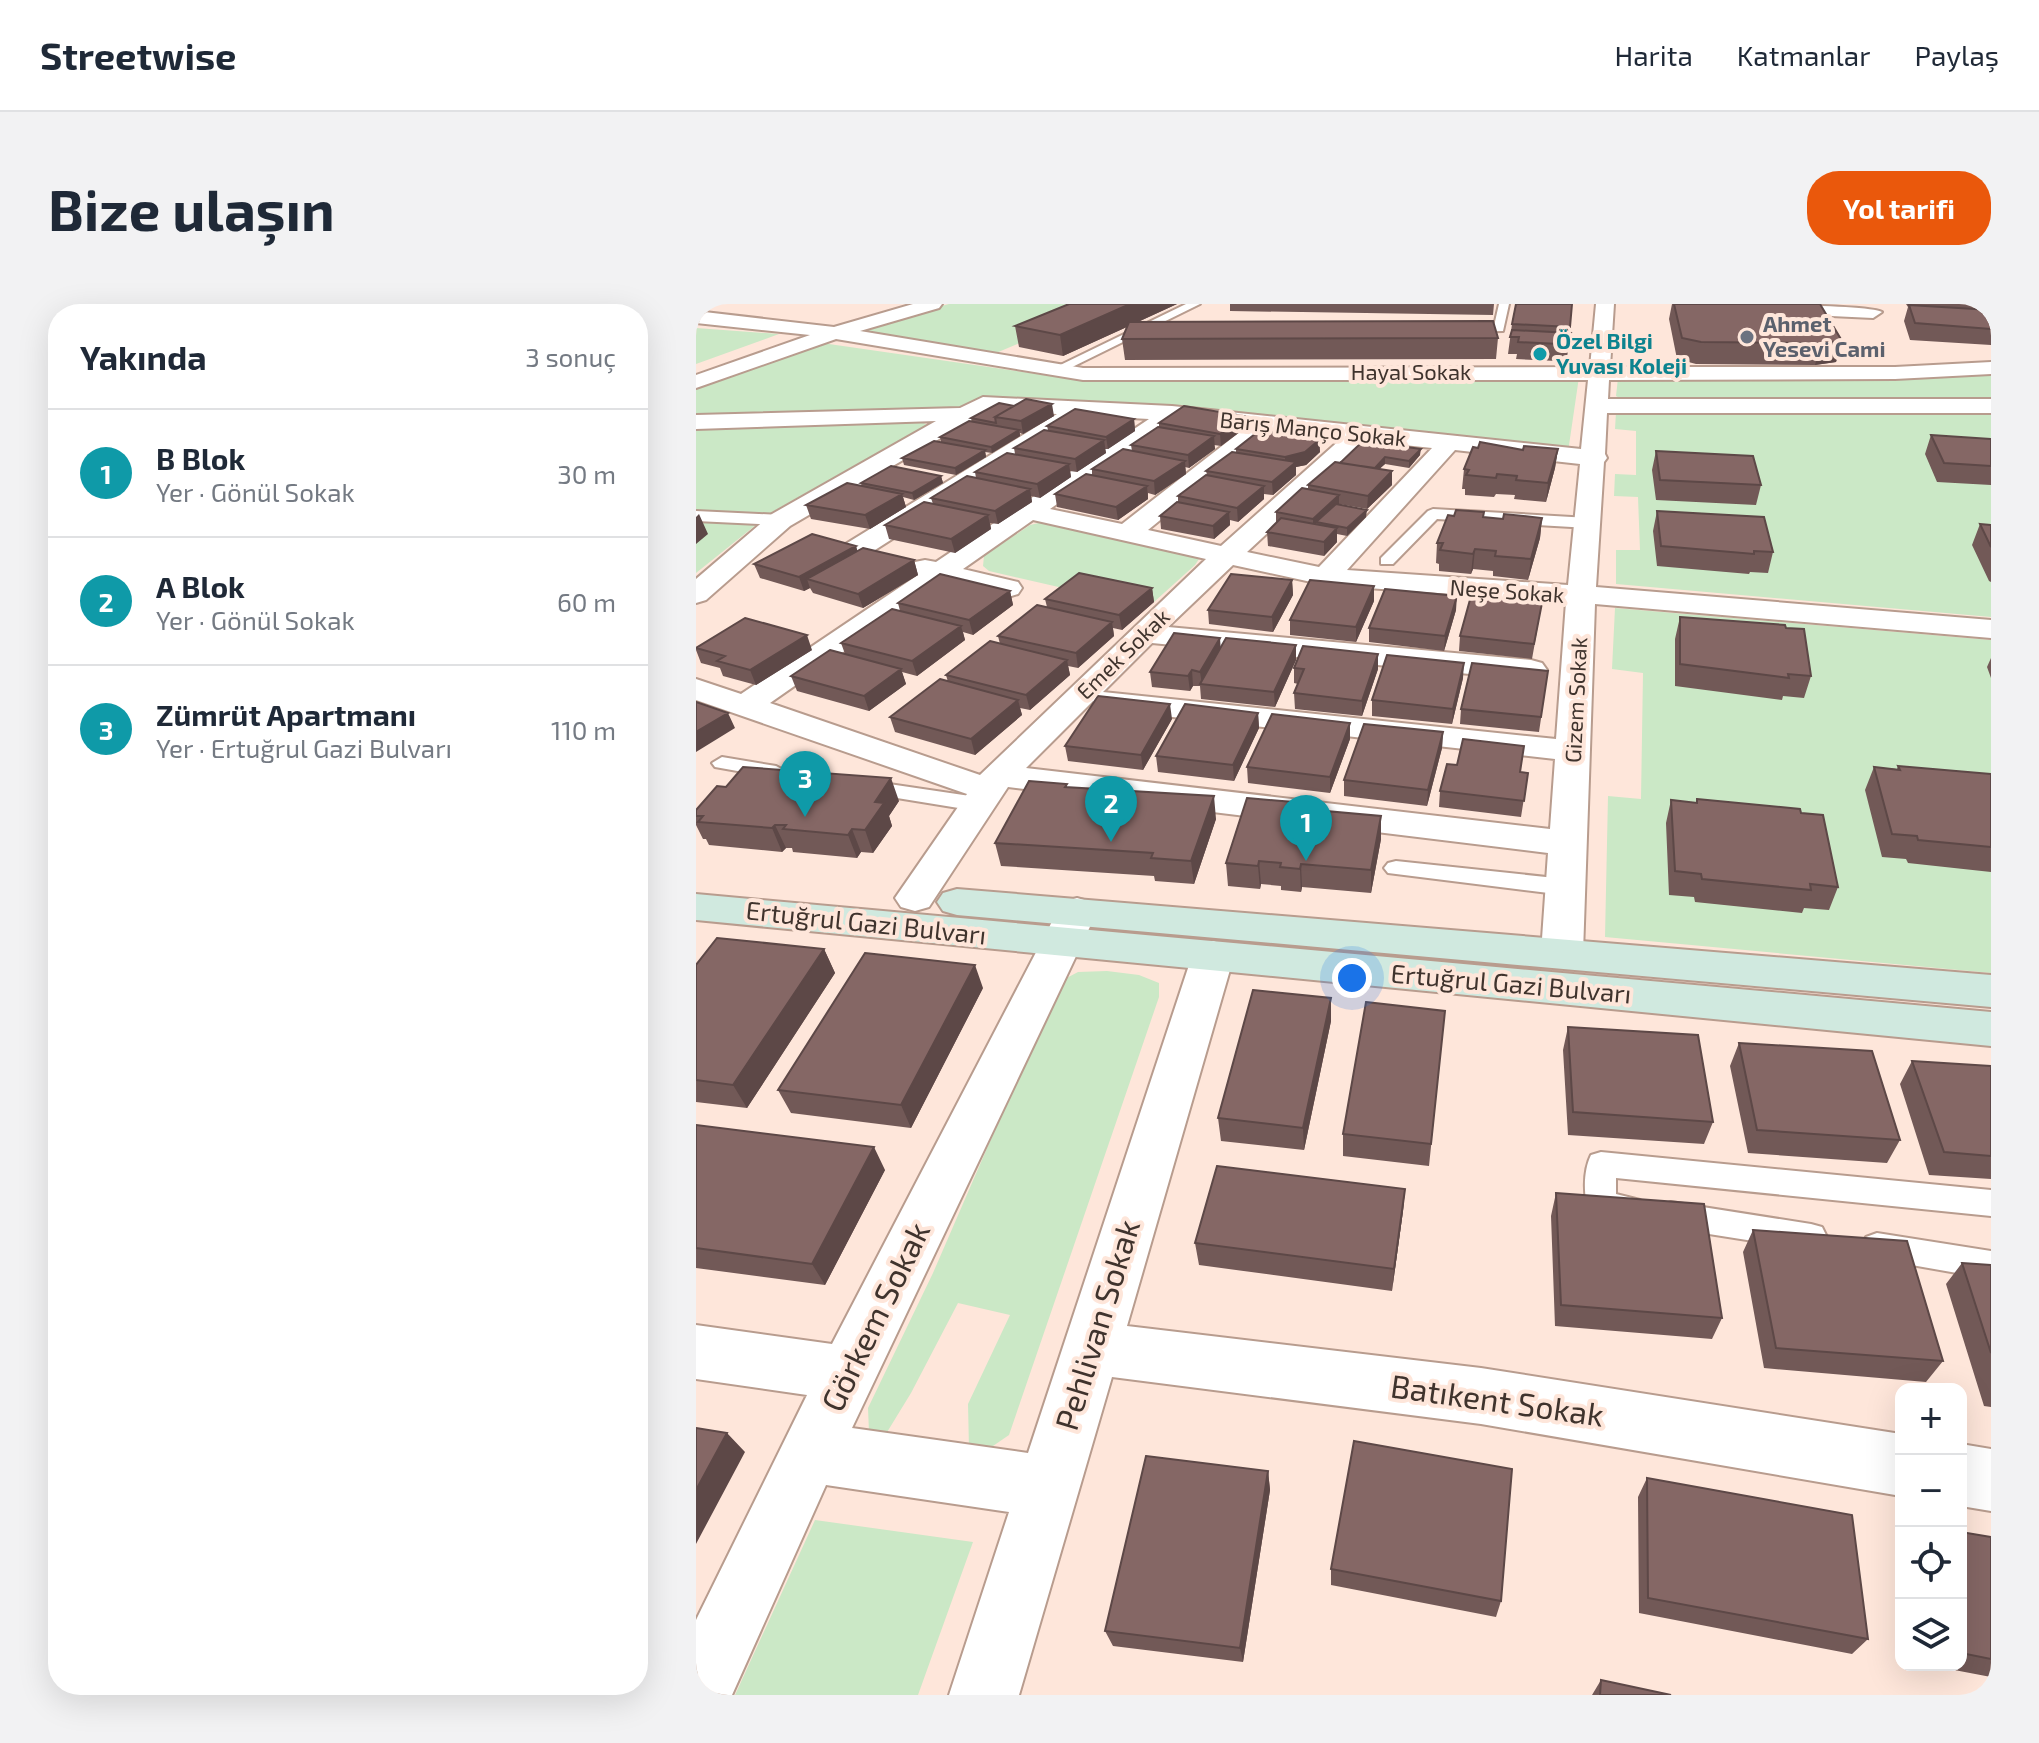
<!DOCTYPE html>
<html lang="tr">
<meta charset="utf-8">
<style>
:root{--surface:#fff;--page:#f2f2f3;--text:#1f2937;--muted:#747a83;--line:#e0e1e3;--accent:#ea580c}
body{margin:0;font-family:"Exo 2",sans-serif;background:var(--page);color:var(--text)}
.controls{position:absolute;right:24px;bottom:24px;display:grid;overflow:hidden;border-radius:16px;box-shadow:0 8px 32px #0002}
.controls button{width:72px;height:72px;display:grid;place-items:center;padding:0;border:0;border-bottom:2px solid var(--line);background:var(--surface);color:var(--text);font:40px sans-serif}
.you{position:absolute;left:656px;top:674px;width:28px;height:28px;margin:-20px;border:6px solid #fff;border-radius:50%;background:#1a73e8;box-shadow:0 0 0 12px #1a73e833}
.badge{display:grid;place-items:center;width:52px;height:52px;border-radius:50%;background:var(--accent);color:#fff;font-size:26px;font-weight:700}
.pin{position:absolute;translate:-50% -66px;filter:drop-shadow(0 2px 4px #0008)}
.pin::after{content:'';position:absolute;top:42px;width:28px;height:24px;background:inherit;clip-path:polygon(0 0,100% 0,50% 100%)}
.list{margin:0;padding:0;list-style:none}
h2{display:flex;justify-content:space-between;align-items:center;height:104px;margin:0;padding:0 32px;font-size:34px}
h2 small{font-size:26px;font-weight:400;color:var(--muted)}
.list li{display:grid;grid-template-columns:52px 1fr auto;gap:24px;align-items:center;box-sizing:border-box;height:128px;padding:0 32px;border-top:2px solid var(--line)}
.list b{display:block;font-size:30px;white-space:nowrap}
.list p{margin:0;font-size:26px;white-space:nowrap;color:var(--muted)}
.list em{font-size:26px;font-style:normal;color:var(--muted)}
.icon{flex:none;width:44px;height:44px;fill:none;stroke:currentColor;stroke-width:2;stroke-linecap:round;stroke-linejoin:round}
.map{position:relative;flex:none;width:1295px;height:1391px;overflow:hidden;border-radius:32px}
header{display:flex;align-items:center;gap:48px;box-sizing:border-box;height:112px;padding:0 40px;background:var(--surface);border-bottom:2px solid var(--line)}
header strong{font-size:38px}
nav{display:flex;gap:44px;margin-inline-start:auto;font-size:28px}
.intro{display:flex;align-items:center;justify-content:space-between;box-sizing:border-box;height:192px;padding:0 48px}
h1{margin:0;font-size:56px}
.button{padding:20px 36px;border-radius:32px;background:var(--accent);color:#fff;font-size:28px;font-weight:700}
main{display:flex;gap:48px;padding:0 48px}
aside{flex:1;background:var(--surface);border-radius:32px;box-shadow:0 8px 32px #0002}
.map>svg:first-child{display:block}
.green{fill:#cbe8c6}
.lines{fill:none;stroke-linecap:round;stroke-linejoin:round}
.lane-casing{stroke:#b89c8e;stroke-width:4}
.street-casing{stroke:#b89c8e;stroke-width:4}
.secondary-casing{stroke:#b89c8e;stroke-width:4}
.lane{fill:#fff;fill-rule:evenodd}
.street{fill:#fff;fill-rule:evenodd}
.secondary{fill:#d0e9df;fill-rule:evenodd}
.wall{fill:#725957}
.shaded-wall{fill:#5d4847}
.building{fill:#856765;stroke:#5d4847;stroke-width:2}
.worship-dot{fill:#6b7280;stroke:#fee6da;stroke-width:3}
.culture-dot{fill:#0f9aa8;stroke:#fee6da;stroke-width:3}
.labels{text-anchor:middle;stroke-width:8;stroke-linejoin:round;paint-order:stroke}
.far-worship-label{font-size:22px;font-weight:bold;fill:#5b616d;stroke:#fee6da;text-anchor:start}
.far-culture-label{font-size:22px;font-weight:bold;fill:#0d838f;stroke:#fee6da;text-anchor:start}
.far-street-label{font-size:22px;fill:#3f332d;stroke:#fee6da}
.street-label{font-size:26px;fill:#3f332d;stroke:#fee6da}
.near-street-label{font-size:32px;fill:#3f332d;stroke:#fee6da}
</style>
<header>
<strong>Streetwise</strong>
<nav><a>Harita</a><a>Katmanlar</a><a>Paylaş</a></nav>
</header>
<div class="intro"><h1>Bize ulaşın</h1><a class="button">Yol tarifi</a></div>
<main>
<aside>
<h2>Yakında<small>3 sonuç</small></h2>
<ul class="list">
<li><span class="badge" style="background:#0f9aa8">1</span><div><b>B Blok</b><p>Yer · Gönül Sokak</p></div><em>30 m</em></li>
<li><span class="badge" style="background:#0f9aa8">2</span><div><b>A Blok</b><p>Yer · Gönül Sokak</p></div><em>60 m</em></li>
<li><span class="badge" style="background:#0f9aa8">3</span><div><b>Zümrüt Apartmanı</b><p>Yer · Ertuğrul Gazi Bulvarı</p></div><em>110 m</em></li>
</ul>
</aside>
<div class="map">
<svg width="1295" height="1391" viewBox="0 0 1295 1391">
<rect width="100%" height="100%" fill="#fee6da"/>
<path class="green" d="M253 0H415L300 49 166 28 179 20Z
M0 24 83 30 0 60Z
M126 39 362 73H883L872 148 316 94H300L265 104 0 112V83Z
M1290 70 1295 71V99L927 96 920 92 922 74 929 73 1191 75Z
M920 108 1295 109V313L920 280V246H944L942 193 918 192 919 170 940 171V127L919 125Z
M226 118 231 121 76 208 0 269V125Z
M351 217 495 248 503 255 499 261 458 298 380 287 293 267 287 262 288 252 334 221Z
M919 304 1295 336V669L909 633 912 492 945 495 947 369 916 365Z
M411 667 443 671 463 679V693L313 1131 297 1142 273 1145 272 1100 314 1011 262 999 215 1089 185 1138 173 1128 172 1104 237 969 363 678 382 668Z
M119 1216 277 1238 222 1391H39Z"/>
<g class="lines">
<defs>
<path id="lane" d="M490 0H504L362 70 352 67Z
M803 0H813L807 27 766 28 760 25 766 22H798Z
M737 205 893 214 901 219 893 224 741 215 697 260H685V254L732 207Z
M0 207 85 211 93 216 85 221 0 217Z
M26 453 80 462 91 468 80 474 19 463 16 459Z
M166 476 281 493 292 500 281 507 158 487 155 482 158 477Z
M700 557 869 575 877 578 881 583 877 588 869 591 692 569 688 564 692 559Z
M905 848 1295 886V912L920 874V890L944 896 948 905 944 914 933 918 894 909C887 894 887 867 895 851Z
M975 898 1115 920 1126 923 1131 933 1126 943 1115 946 975 924 964 920 960 911 964 902Z
M1181 929 1295 947V975L1170 953 1165 943 1170 933Z"/>
<path id="street" d="M217 0H246L243 4 164 27 387 64 894 63 900 0H918L914 63H1199L1295 58V70L1199 75 913 76 912 95H1295V109H911L909 150 911 154 908 158 900 283 1295 316V334L899 300 887 649 881 659 866 664 851 659 845 649 852 549 312 483 233 603 219 607 205 603 199 594 271 490 0 396V375L45 390 222 271 215 264 219 258 229 256 240 258 453 115 379 111 381 114 378 119 168 253 158 255 148 253 144 247 148 241 361 110 291 107 94 222 10 296 0 299V275L76 210 240 117 0 125V111L264 104 287 93 476 102 885 145 892 76H387L140 35 0 84V71L114 31 0 19V7L138 23ZM480 116 549 124 426 220 354 205ZM574 126 646 134 525 242 452 226ZM670 137 736 144 623 263 551 248ZM759 146 884 160 872 281 651 266ZM337 216 510 255 284 471 74 399 249 277 312 293 322 290 326 284 322 278 267 265ZM537 261 629 281 870 298 860 435 407 388 456 339 835 376 846 373 851 366 846 359 835 356 472 323ZM397 397 401 403 413 406 859 455 854 525 330 464Z
M982 0C1011 0 1173 0 1186 8L1177 14 991 5Z
M381 594 395 598 401 608 156 1124 332 1149 496 652 502 642 517 637 532 642 538 652 431 1022 785 1064 1205 1130V1192L785 1120 416 1073 323 1391H253L313 1208 130 1181 36 1391H0V1316L111 1091 0 1075V1021L136 1040 361 608 367 598Z
M1265 1140 1295 1145V1207L1265 1202Z"/>
<path id="secondary" d="M261 585 1295 671V703L261 611 247 607 241 598 247 589Z
M0 590 1295 708V742L0 616Z"/>
</defs>
<use href="#lane" class="lane-casing"/>
<use href="#street" class="street-casing"/>
<use href="#secondary" class="secondary-casing"/>
<use href="#lane" class="lane"/>
<use href="#street" class="street"/>
<use href="#secondary" class="secondary"/>
</g>
<path class="wall" d="M373 0H481L442 18 802 34 800 55 429 56 426 35 431 23 367 52 323 43 319 22Z
M534 0H798L797 11 534 7Z
M876 0 873 29H875L871 53 862 52 861 57 820 55 821 50H812L816 20Z
M976 0H1124L1146 37 1140 58 1119 61 1000 60 981 55 973 15Z
M1210 0H1295V41L1214 36 1208 17 1212 3Z
M303 99 358 112 327 130 324 129V132L296 149 289 148 290 153 260 171 208 161 206 154 245 138 244 133 276 118 275 114Z
M548 112 549 124 525 142 518 141 519 145 493 164 489 163 490 170 459 191 452 189V195L422 216 361 203 359 190 396 171V165L436 147 435 141 463 123V119Z
M438 115 439 127 412 145H409L410 149 381 168 374 167 375 173 344 194 335 192 336 198 302 220 294 219 295 225 259 249 193 235 189 221 237 200 235 194 280 174 279 168 319 150 318 144 352 126 351 122Z
M1235 131 1295 135V181L1241 178 1229 150Z
M623 136 624 148 610 161 600 163V171L577 191 568 190V195L542 218 534 216V221L518 235 465 225 464 212 482 198V192L511 171 510 167 540 149V145Z
M667 137 724 151 713 164 689 160 683 165 696 167V181L671 205 643 200 670 213 651 232 641 230V238L628 252 572 242 571 228 580 219V208L612 185V181L644 159Z
M862 145 859 164 850 198 818 195 819 191 800 190 798 193 769 191V185H766L768 165 827 146Z
M960 147 1065 181 1060 201 960 196 956 166Z
M245 172 247 179 218 196 207 193 210 203 174 225 115 215 110 201 166 182 165 179Z
M961 207 1077 248 1072 269 1054 268 1053 270 961 262 957 227Z
M788 213 807 215 846 214 844 234 832 276 797 272V267L777 265 775 270 743 267V260L740 259 741 239Z
M1284 220 1295 221V278L1293 277 1276 241Z
M160 242 161 247 218 256 222 271 167 304 117 289 114 284 108 287 64 274 58 260Z
M596 276 597 291 577 328 513 320 512 306Z
M456 284 458 298 426 326 417 324 418 332 382 364 372 362 374 371 334 406 324 404 326 411 279 451 199 428 194 413 252 378 250 371 304 340 302 332 351 303 349 295Z
M314 287 317 301 277 331 267 328 269 336 221 372 206 368 210 380 173 407 101 387 95 372 149 350 145 339 204 307 202 299Z
M678 297 660 338 594 331V316Z
M846 299 836 355 763 347 764 332Z
M760 306 748 347 673 338V324Z
M984 313 1090 324 1115 372 1108 394 1087 392 1086 396 979 382V335Z
M524 334V343L600 356 579 403 505 395 504 382H497L494 387 456 383 454 368Z
M0 343 116 346 60 381 27 372 24 364 5 359 0 346Z
M1295 354V374L1291 363Z
M598 364 682 365 666 412 599 405 598 389 602 380 598 379Z
M852 367 843 428 764 420 765 405Z
M767 374 756 420 676 412V396Z
M562 409 563 424 538 477 462 468 460 452Z
M476 415 447 466 372 457 369 442Z
M654 419V435L634 489 552 479 551 463Z
M747 428 746 444 731 502 648 492V476Z
M1202 462 1295 470V568L1212 559 1210 555 1186 553 1169 486 1178 463 1201 465Z
M825 468 832 469 825 513 743 503 744 487Z
M371 480V483L520 515 498 580 459 577 458 572 305 562 299 539Z
M1001 495 1105 509 1142 583 1133 606 1108 604 1106 609 999 598 998 593 973 591 970 519 975 496 1000 499Z
M203 497 193 512 196 522 177 549 165 548 161 554 97 548 96 544H90L86 548 13 541 10 535H7L0 521V506Z
M621 506 685 512V535L675 589 606 583 605 588 585 586V582L565 580 564 585 532 582 530 559Z
M128 645 139 669 51 804 0 798V661Z
M287 684 215 824 95 809 82 786Z
M635 694V717L608 846 525 837 522 814Z
M749 707 733 862 647 852V830Z
M872 723 1017 818 1008 840 872 831 867 746Z
M1043 739 1204 836 1191 859 1052 849 1034 762Z
M1216 757 1295 762V875L1233 871 1204 780Z
M0 821 189 866 129 981 0 964Z
M709 885 707 907 696 987 503 961 499 939Z
M860 889 1026 1014 1016 1035 859 1022 855 912Z
M1057 926 1247 1057 1230 1078 1068 1064 1047 948Z
M1266 959 1295 961V1103L1288 1102 1250 980Z
M572 1167 574 1186 547 1358 417 1342 409 1327Z
M951 1174 1172 1335 1156 1350 943 1309 942 1193Z
M1265 1228 1295 1233V1373L1232 1361H1265Z
M635 1265 805 1297 800 1313 635 1281Z
M905 1376 975 1391H896Z"/>
<path class="shaded-wall" d="M434 0H481L367 52 364 31Z
M1146 37 1140 58 1119 61 1125 39Z
M356 100 358 112 327 130 325 117Z
M548 112 549 124 525 142 524 130Z
M438 115 439 127 412 145 410 133Z
M323 126 324 132 296 149 295 143Z
M518 132 519 145 493 164 492 151Z
M408 136 410 149 381 168 379 155Z
M623 136 624 148 610 161 600 163V171L577 191 576 178 589 166V153Z
M725 145 724 151 713 164V157Z
M862 145 859 164 850 198 852 179Z
M289 146 290 153 260 171 259 164Z
M689 153V160L678 170 679 164Z
M489 157 490 170 459 191 458 177Z
M373 160 375 173 344 194 341 180Z
M696 167V181L671 205 672 192Z
M245 172 247 179 218 196 216 189Z
M451 182 452 195 422 216 420 203Z
M568 182V195L542 218 541 204Z
M334 185 336 198 302 220 299 207Z
M206 190 210 203 174 225 169 211Z
M643 191V204L620 218V225L617 228V215Z
M671 206 670 213 651 232V224Z
M533 208 534 221 518 235 517 222Z
M3 210 12 230 0 240V213Z
M292 211 295 225 259 249 255 235Z
M846 214 844 234 832 276 835 255Z
M641 224V238L628 252V238Z
M160 242 164 256 111 275 114 284 108 287 103 273Z
M779 245 777 265 775 270 777 250Z
M218 256 222 271 167 304 162 290Z
M596 276 597 291 577 328 576 313Z
M678 282V297L660 338V323Z
M456 284 458 298 426 326 423 311Z
M314 287 317 301 277 331 273 316Z
M761 292 760 306 748 347 749 332Z
M416 318 418 332 382 364 380 349Z
M265 322 269 336 221 372 216 357Z
M111 331 116 346 60 381 54 366Z
M524 334 525 348 506 380 504 368Z
M600 341V356L579 403 578 388Z
M682 350V365L666 412V397Z
M371 356 374 371 334 406 330 391Z
M768 359 767 374 756 420 757 405Z
M205 365 210 380 173 407 168 392Z
M496 366 497 382 494 387 492 372Z
M322 396 326 411 279 451 275 435Z
M474 400 476 415 447 466 445 451Z
M32 409 39 424 0 448V428Z
M562 409 563 424 538 477 537 461Z
M654 419V435L634 489V473Z
M747 428 746 444 731 502 732 486Z
M195 474 203 497 193 512 196 522 177 549 169 526 179 498Z
M518 492 520 515 498 580 495 557Z
M685 512V535L675 589V566Z
M79 521 90 544 86 548 76 524Z
M156 525 165 548 161 554 152 531Z
M563 557 565 580 564 585 562 562Z
M605 560 606 583 605 588 604 565Z
M128 645 139 669 51 804 37 781Z
M279 661 287 684 215 824 205 801Z
M635 694V717L608 846 607 824Z
M178 843 189 866 129 981 116 960Z
M709 885 707 907 696 987 698 965Z
M31 1129 49 1148 0 1240V1186Z
M572 1167 574 1186 547 1358 544 1344Z"/>
<path class="building" d="M373 0H434L364 31 319 22Z
M820 0H876L874 23 816 20Z
M978 0H1124L1146 37 1125 39 1005 38 986 34Z
M1213 1 1295 6V25L1219 19Z
M797 17 802 34 426 35 433 18Z
M816 26 875 29 873 36H864V40L822 38 823 33H814Z
M330 95 356 100 325 117 299 113Z
M303 99 318 102 299 113 300 119 275 114Z
M488 102 548 112 524 130 463 119Z
M379 105 438 115 410 133 351 122Z
M273 117 323 126 295 143 244 133Z
M462 123 518 132 492 151 435 141Z
M348 126 408 136 379 155 318 144Z
M564 126 623 136 609 148 589 153 540 145Z
M1235 131 1295 135V162L1248 159Z
M238 137 289 146 259 164 206 154Z
M667 137 725 145 713 157 689 153 679 164 644 159Z
M784 138 827 146 828 142 862 145 852 179 820 176 821 172 801 170 800 174 770 171 773 166 768 165 777 143 782 144Z
M427 145 489 157 458 177 396 165Z
M960 147 1057 152 1065 181 964 176Z
M536 148 600 158 576 178 510 167Z
M311 149 373 160 341 180 279 168Z
M639 158 696 167 672 192 612 181Z
M195 162 245 172 216 189 165 179Z
M390 170 451 182 420 203 359 190Z
M510 171 568 182 541 204 482 192Z
M271 172 334 185 299 207 235 194Z
M151 179 206 190 169 211 110 201Z
M606 184 643 191 617 215 580 208Z
M228 198 292 211 255 235 189 221Z
M481 198 533 208 517 222 464 212Z
M640 200 671 206 651 224 620 218Z
M760 206 788 208 787 213 807 215 808 210 846 214 835 255 799 252 800 247 779 245 777 250 744 246 747 239H741L752 211 758 212Z
M961 207 1068 213 1077 248 1058 247V250L965 242Z
M585 214 641 224 628 238 571 228Z
M1284 220 1295 221V243Z
M116 230 160 242 103 273 58 260Z
M167 244 218 256 162 290 111 275Z
M383 269 456 284 423 311 349 295Z
M244 270 314 287 273 316 202 299Z
M535 270 596 276 576 313 512 306Z
M614 276 678 282 660 323 594 316Z
M689 285 761 292 749 332 673 324Z
M775 292 846 299 838 340 764 332Z
M341 301 416 318 380 349 302 332Z
M196 305 265 322 216 357 145 339Z
M984 313 1089 321 1090 324 1108 325 1115 372 1092 370 1093 374 984 360Z
M49 314 111 331 54 366 21 357 29 352 0 344Z
M478 329 524 334 504 368 496 366 492 372 454 368Z
M530 334 600 341 578 388 504 380Z
M294 337 371 356 330 391 250 371Z
M607 342 682 350 666 397 598 389 608 365 598 364Z
M134 346 205 365 168 392 95 372Z
M691 351 768 359 757 405 676 396Z
M776 359 852 367 845 413 765 405Z
M244 375 322 396 275 435 194 413Z
M402 392 474 400 445 451 369 442Z
M0 398 32 409 0 428Z
M489 400 562 409 537 461 460 452Z
M576 410 654 419 634 473 551 463Z
M668 420 747 428 732 486 648 476Z
M767 435 828 442 824 468 832 469 828 497 744 487 751 460 761 461Z
M1202 462 1295 470V543L1222 536 1221 532 1196 530 1178 463 1204 466Z
M47 463 195 474 179 498 188 499 169 526 156 525 152 531 87 525 90 521H79L76 524 2 518 7 512H0V506L21 482 30 483Z
M333 477 371 480 369 483 518 492 495 557 455 554 457 549 299 539Z
M551 494 621 500 619 506 685 512 675 566 605 560 604 565 584 563 585 559 563 557 562 562 530 559Z
M1001 495 1104 505 1105 509 1127 511 1142 583 1114 580 1115 586 1006 575 1005 570 979 567 975 496 1001 499Z
M21 634 128 645 37 781 0 776V661Z
M169 649 279 661 205 801 82 786Z
M557 686 635 694 607 824 522 814Z
M670 698 749 707 735 840 647 830Z
M872 723 1002 731 1017 818 877 808Z
M1043 739 1176 747 1204 836 1061 826Z
M1216 757 1295 762V852L1248 848Z
M0 821 178 843 116 960 0 944Z
M521 862 709 885 698 965 499 939Z
M860 889 1008 900 1026 1014 865 1001Z
M1057 926 1211 937 1247 1057 1080 1044Z
M1266 959 1295 961V1049Z
M0 1124 31 1129 0 1186Z
M658 1137 816 1165 805 1297 635 1265Z
M450 1152 572 1167 544 1344 409 1327Z
M951 1174 1156 1211 1172 1335 952 1294Z
M1265 1228 1295 1233V1355L1265 1349Z
M905 1376 975 1391H904Z"/>
<circle class="worship-dot" cx="1051" cy="33" r="8"/>
<circle class="culture-dot" cx="844" cy="50" r="8"/>
<g class="labels">
<g class="far-worship-label">
<text x="1067" y="28">Ahmet<tspan x="1067" dy="25">Yesevi Cami</tspan></text>
</g>
<g class="far-culture-label">
<text x="860" y="45">Özel Bilgi<tspan x="860" dy="25">Yuvası Koleji</tspan></text>
</g>
<g class="far-street-label">
<text x="715" y="76">Hayal Sokak</text>
<text transform="translate(617 125) rotate(6)" y="8">Barış Manço Sokak</text>
<text transform="translate(811 287) rotate(4)" y="8">Neşe Sokak</text>
<text transform="translate(427 350) rotate(-44)" y="8">Emek Sokak</text>
<text transform="translate(880 396) rotate(-87)" y="8">Gizem Sokak</text>
</g>
<g class="street-label">
<text transform="translate(170 619) rotate(6)" y="9">Ertuğrul Gazi Bulvarı</text>
<text transform="translate(815 680) rotate(5)" y="9">Ertuğrul Gazi Bulvarı</text>
</g>
<g class="near-street-label">
<text transform="translate(180 1013) rotate(-64)" y="11">Görkem Sokak</text>
<text transform="translate(402 1021) rotate(-73)" y="11">Pehlivan Sokak</text>
<text transform="translate(801 1097) rotate(8)" y="11">Batıkent Sokak</text>
</g>
</g>
</svg>
<div class="controls">
<button>+</button>
<button>−</button>
<button><svg class="icon" aria-label="locate" viewBox="0 0 24 24"><circle cx="12" cy="12" r="6"/><path d="M12 2v4M12 18v4M2 12h4M18 12h4"/></svg></button>
<button><svg class="icon" aria-label="layers" viewBox="0 0 24 24"><path d="M12 4l9 5-9 5-9-5zM3 14l9 5 9-5"/></svg></button>
</div>
<div class="you"></div>
<div class="pin badge" style="left:610px;top:557px;background:#0f9aa8">1</div>
<div class="pin badge" style="left:415px;top:538px;background:#0f9aa8">2</div>
<div class="pin badge" style="left:109px;top:513px;background:#0f9aa8">3</div>
</div>
</main>
